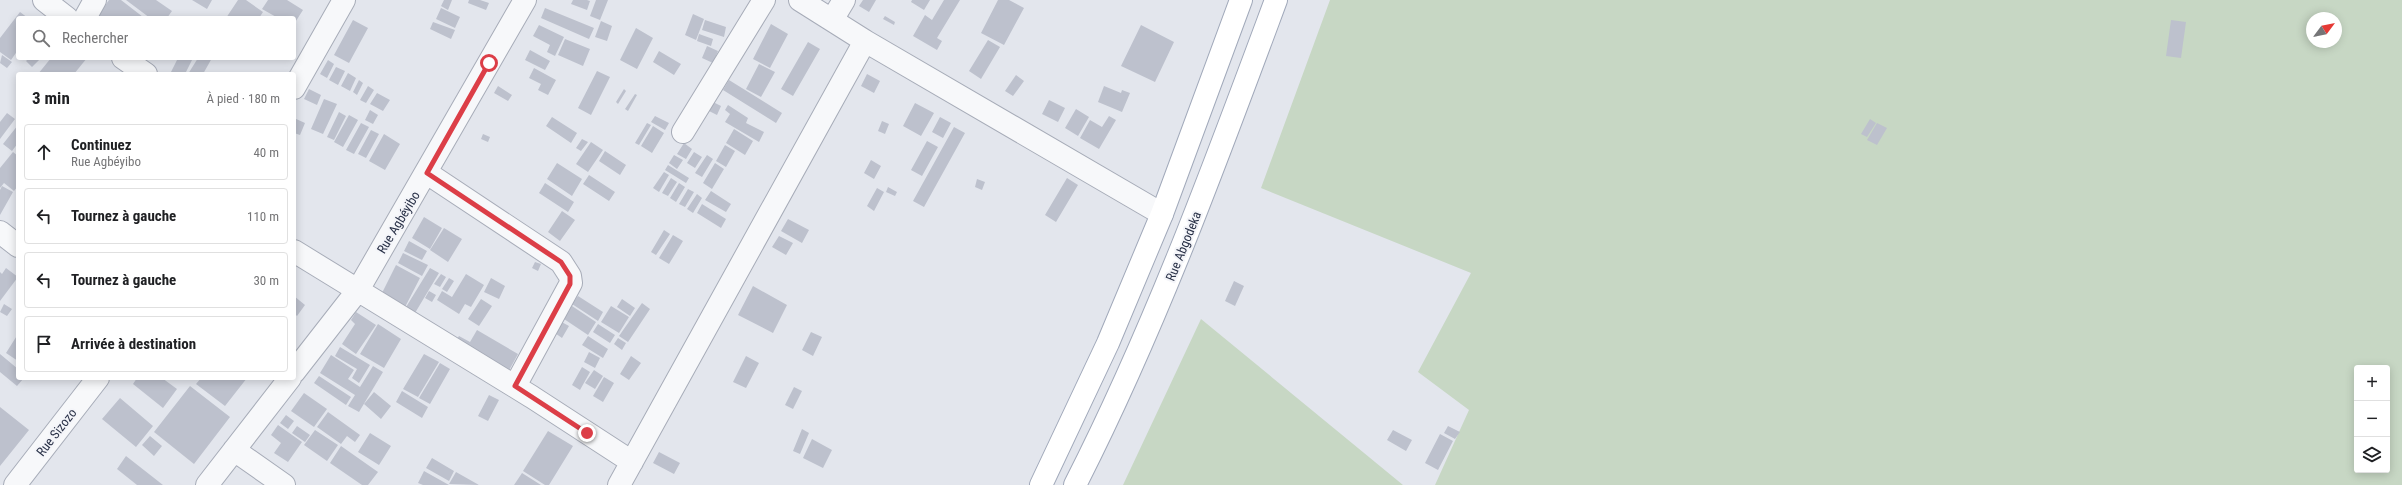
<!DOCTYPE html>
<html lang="fr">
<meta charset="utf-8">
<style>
:root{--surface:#fff;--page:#f6f6f6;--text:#202124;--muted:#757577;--line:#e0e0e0}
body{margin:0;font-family:"Roboto Condensed",sans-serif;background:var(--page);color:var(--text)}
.controls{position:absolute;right:12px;bottom:12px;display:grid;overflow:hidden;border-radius:4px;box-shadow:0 2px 10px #0003}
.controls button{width:36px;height:36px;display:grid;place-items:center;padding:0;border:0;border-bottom:1px solid var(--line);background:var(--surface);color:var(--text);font:20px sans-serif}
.compass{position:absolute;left:2306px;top:12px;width:36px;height:36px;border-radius:50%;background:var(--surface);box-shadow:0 2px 10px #0003;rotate:58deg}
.stop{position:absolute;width:12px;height:12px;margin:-9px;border:3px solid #dc3e47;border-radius:50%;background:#fff}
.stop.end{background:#dc3e47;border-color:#fff;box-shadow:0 1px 4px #0008}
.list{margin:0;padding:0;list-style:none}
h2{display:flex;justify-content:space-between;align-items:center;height:52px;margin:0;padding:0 16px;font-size:17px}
h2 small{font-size:13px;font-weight:400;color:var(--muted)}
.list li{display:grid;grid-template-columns:26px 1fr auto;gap:12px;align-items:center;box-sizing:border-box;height:56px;margin:0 8px 8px;padding:0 8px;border:1px solid var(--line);border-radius:4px}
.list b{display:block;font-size:15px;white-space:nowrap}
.list p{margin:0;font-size:13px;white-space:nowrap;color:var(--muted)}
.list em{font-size:13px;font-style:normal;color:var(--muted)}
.icon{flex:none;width:22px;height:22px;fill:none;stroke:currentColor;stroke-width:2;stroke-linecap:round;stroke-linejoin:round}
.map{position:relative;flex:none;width:2402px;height:485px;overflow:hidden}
.search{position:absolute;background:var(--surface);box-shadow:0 2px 10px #0003;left:16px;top:16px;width:280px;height:44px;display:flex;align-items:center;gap:10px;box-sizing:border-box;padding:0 14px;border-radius:4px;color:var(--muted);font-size:15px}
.panel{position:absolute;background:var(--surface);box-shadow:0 2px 10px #0003;left:16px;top:72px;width:280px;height:308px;border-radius:4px}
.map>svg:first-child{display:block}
.green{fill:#c7d7c4;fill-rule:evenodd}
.building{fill:#bdc1cd}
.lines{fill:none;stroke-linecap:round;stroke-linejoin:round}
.minor-casing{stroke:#a7acb8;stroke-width:24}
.major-casing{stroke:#a1a9ba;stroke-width:24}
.minor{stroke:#f7f8fa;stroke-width:22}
.major{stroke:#fff;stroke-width:22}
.route{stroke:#dc3e47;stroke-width:5}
.labels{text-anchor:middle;stroke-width:4;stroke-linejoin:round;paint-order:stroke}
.street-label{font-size:13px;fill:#293147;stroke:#f4f5f9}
</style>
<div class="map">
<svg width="2402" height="485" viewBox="0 0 2402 485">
<rect width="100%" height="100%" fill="#e3e6ed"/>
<path class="green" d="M1330 0H2402V485H1435L1469 410 1418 372 1471 273 1261 188ZM2312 18H2336V42H2312ZM2357 368H2387V470H2357Z
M1201 319 1403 485H1123Z"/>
<path class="building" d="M109 0H121L143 17 96 18Z
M126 0H156L172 11 167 18H150Z
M192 0H212L207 9Z
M238 0H246L263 12 259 18H226Z
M268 0H287L303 10 294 24V18H278L262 9Z
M444 0H452L448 10 441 6Z
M469 0H480L489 3 486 10 468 3Z
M573 0H587L590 1 587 10 571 4Z
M596 0H608L600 20 590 16Z
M863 0H876L869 12 859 6Z
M912 0H930L924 10 911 2Z
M944 0H960L937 38 942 41 937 50 913 36 925 15 932 20Z
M998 0H1009L1024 8 1004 45 981 33Z
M441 8 460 17 455 28 436 19Z
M545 8 594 28 589 39 541 18Z
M20 12 28 18H18V50L11 60 0 52V38Z
M693 14 704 19 696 40 685 35Z
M885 16 895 22 894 25 883 19Z
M353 20 368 28 349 63 334 55Z
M705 20 726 27 724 37 702 30Z
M2171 20 2186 22 2181 58 2166 56Z
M601 21 612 26 607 41 595 37Z
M433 22 455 30 451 39 430 29Z
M771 24 788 34 770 68 753 59Z
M539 25 564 37 555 56 547 52 550 45 533 36Z
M1141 25 1174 42 1155 82 1121 66Z
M636 28 653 38 637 69 620 60Z
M699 34 713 39 711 46 697 41Z
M565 39 590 49 583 66 558 55Z
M988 40 1000 47 981 79 969 71Z
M808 42 820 49 793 96 781 89Z
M707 46 718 51 713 63 702 58Z
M530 50 550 61 545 70 525 60Z
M659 51 681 64 674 75 653 62Z
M2 55 12 62 7 68 0 63Z
M29 58H41L32 67 26 61Z
M51 58H87L74 74H38Z
M178 58H193L185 74H170Z
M198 58H212L203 74H188Z
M328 60 334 64 327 78 320 74Z
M759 64 775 72 761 97 746 89Z
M336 67 345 71 338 85 329 80Z
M534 68 556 80 548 95 538 90 541 84 529 78Z
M597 71 610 77 591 115 578 108Z
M348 73 356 78 350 91 341 86Z
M867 74 880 81 874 93 861 86Z
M1016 75 1024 81 1013 96 1005 91Z
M359 80 363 83 357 95 353 92Z
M729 80 782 113 776 123 723 90Z
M368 86 374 90 366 103 360 100Z
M498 86 512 95 508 101 494 93Z
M1104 86 1121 93 1122 90 1130 93 1122 112 1098 102Z
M309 89 321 95 317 105 304 99Z
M624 89 626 91 618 104 616 102Z
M377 93 390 100 383 111 370 104Z
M635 94 637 95 628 111 625 109Z
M705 98 721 106 717 115 701 107Z
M324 99 337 104 323 134 311 129Z
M1049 100 1065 108 1058 122 1042 114Z
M915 103 934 113 921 136 903 126Z
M728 105 748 118 746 123 764 132 759 142 725 122 730 114 725 110Z
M1076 109 1089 117 1078 136 1065 128Z
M370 110 378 115 373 124 365 120Z
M339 112 346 116 334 140 327 137Z
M7 113 15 119 0 139V122Z
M349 115 358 120 343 147 334 142Z
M655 116 669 123 665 130 651 122Z
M1109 116 1116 120 1099 149 1080 138 1090 120 1102 127Z
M552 117 577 133 571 143 546 126Z
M940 117 951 123 943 138 932 132Z
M294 118 305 123 300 135 294 133Z
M1870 119 1876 123 1867 137 1861 134Z
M882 121 889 124 885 134 878 131Z
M361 123 369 127 354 154 346 150Z
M647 123 651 125 639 145 635 143Z
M1877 123 1887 128 1877 145 1867 140Z
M18 125V143L12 151 3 144Z
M653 126 664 133 652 153 641 146Z
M954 127 965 133 924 207 913 201Z
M734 129 753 141 745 155 726 143Z
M371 130 379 134 366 158 358 154Z
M384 134 400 144 385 170 369 161Z
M483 134 490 137 488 142 481 139Z
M582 139 588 142 581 151 576 148Z
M927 141 938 147 922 176 911 170Z
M591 142 603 150 588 172 576 164Z
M684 143 692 149 686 159 677 154Z
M725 145 735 151 726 167 716 161Z
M605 151 626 165 620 175 599 161Z
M13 152 18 156V186L14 191 4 183 0 188V168Z
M694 152 702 157 695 168 687 163Z
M674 155 683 160 677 169 669 163Z
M707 155 713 159 702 177 695 173Z
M871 160 881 166 874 179 864 173Z
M557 163 582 179 572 196 547 179Z
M715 163 724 169 712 189 703 183Z
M668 165 689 178 686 183 665 170Z
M664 172 669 175 659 192 653 188Z
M589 175 615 192 609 201 583 184Z
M671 178 677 182 668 196 662 193Z
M1067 178 1078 185 1056 222 1045 215Z
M977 179 985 182 982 190 975 187Z
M545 183 574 202 568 212 539 193Z
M679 183 685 187 676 202 670 198Z
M2 186 13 192 0 215V190Z
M888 187 897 192 895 196 886 192Z
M877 188 884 192 874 211 867 206Z
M688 189 694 192 685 207 679 204Z
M711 191 731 204 726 212 705 200Z
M697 194 702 198 693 213 687 209Z
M702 204 726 219 721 228 697 213Z
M562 211 575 220 560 241 548 232Z
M424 217 442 228 430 249 412 238Z
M788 219 809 230 802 243 781 231Z
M444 228 462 239 448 262 430 250Z
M664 230 670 234 656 255 651 252Z
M673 235 683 241 669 264 659 258Z
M779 236 793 243 786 255 772 247Z
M409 241 427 251 422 260 404 251Z
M403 253 428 265 422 276 398 263Z
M535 262 541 264 538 271 532 268Z
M396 265 420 278 403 311 379 299Z
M6 268 18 277 0 301V272L2 274Z
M430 268 439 273 412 318 403 312Z
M441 274 446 277 440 287 434 284Z
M466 274 484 285 471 307 465 304 459 314 437 300 442 291 452 297Z
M449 278 454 281 447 292 442 289Z
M491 278 505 286 499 299 484 292Z
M1234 281 1244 286 1235 306 1225 301Z
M753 286 787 305 773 333 738 315Z
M429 291 436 295 432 302 425 298Z
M294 296 305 305 297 316 294 313Z
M578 296 603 312 598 321 572 304Z
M481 299 492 306 479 326 468 319Z
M622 299 635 308 630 316 617 307Z
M642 303 650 309 628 342 619 336Z
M4 304 12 309 7 316 0 312Z
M572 306 596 322 588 335 564 319Z
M611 306 629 317 619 333 601 322Z
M356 312 376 325 356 354 342 344 355 324 351 320Z
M558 320 569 326 562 338 552 331Z
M378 324 401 339 384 368 360 354Z
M598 324 615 335 610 343 593 332Z
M477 330 518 354 506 376 453 345 459 336 470 342Z
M811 332 822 337 813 356 802 350Z
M18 334V361L6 353Z
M588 336 608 349 603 358 582 345Z
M618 338 626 343 622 350 614 344Z
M340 347 370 365 359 383 352 378 357 369 335 356Z
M589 352 600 358 595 368 584 362Z
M0 354 18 369V378H24L17 386 0 372Z
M424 354 439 362 418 397 403 389Z
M331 355 354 370 348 379 360 387 373 366 383 372 359 412 348 406 355 395 320 373Z
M631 356 641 363 629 380 620 374Z
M746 356 759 363 746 388 733 382Z
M440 363 450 369 430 404 419 398Z
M582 367 590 372 580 390 572 385Z
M594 370 603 376 595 389 585 383Z
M319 376 351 397 346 405 314 383Z
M604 377 614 383 603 402 593 396Z
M137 378H162L177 389 163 408 133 384Z
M201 378H247L225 406 196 384Z
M190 386 230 417 194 464 154 432Z
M794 387 802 391 793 409 785 405Z
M402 391 428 407 422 418 396 402Z
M374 392 391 406 381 419 364 404Z
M304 393 327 409 314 427 291 411Z
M489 395 499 400 488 421 478 416Z
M120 398 153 426 136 447 102 419Z
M0 407 29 430 0 466Z
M328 412 360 435 355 442 347 436 341 444 317 427Z
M286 415 294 421 288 429 280 423Z
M278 425 302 442 288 462 274 453 281 443 271 435Z
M297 426 310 435 305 442 292 433Z
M1448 426 1460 432 1455 439 1444 433Z
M802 429 809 433 800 454 793 451Z
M315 430 338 445 327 461 304 445Z
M1393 430 1412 440 1406 451 1387 440Z
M548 431 573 446 549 485H545L523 471Z
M370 433 391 446 379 465 358 452Z
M1440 434 1453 441 1438 470 1425 463Z
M150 436 162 446 154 456 142 445Z
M812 439 832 450 823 468 803 458Z
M341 446 378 472 368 485H362L330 463Z
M659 452 680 463 674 474 653 463Z
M126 456 163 485H137L117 469Z
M432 458 454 471 449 481 426 468Z
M424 471 449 485H423L418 483Z
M456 472 479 485 449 484Z
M522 473 541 485H514Z"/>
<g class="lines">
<defs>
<path id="minor" d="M44 0 67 18
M800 0 865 41 1162 214
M85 18 95 0
M832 20 844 0
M123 58 146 74
M294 88 344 0
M683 132 764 0
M427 173 561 262 570 276 571 283 515 386
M0 232 18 246
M294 251 532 397 632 462
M294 372 358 290 525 0
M234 450 284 485
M15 485 98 378
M207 485 290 378
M619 485 865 41"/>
<path id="major" d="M1041 485 1108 343 1162 214 1241 0
M1075 485C1155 328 1215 164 1276 0"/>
</defs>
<use href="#minor" class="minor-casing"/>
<use href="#major" class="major-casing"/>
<use href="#minor" class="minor"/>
<use href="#major" class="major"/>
</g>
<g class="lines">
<path class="route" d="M489 63 427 173 561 262 570 276V284L515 386 587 433"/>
</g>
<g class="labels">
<g class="street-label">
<text transform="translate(398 222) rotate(-59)" y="5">Rue Agbéyibo</text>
<text transform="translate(1183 246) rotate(-68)" y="5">Rue Abgodeka</text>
<text transform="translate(56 432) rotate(-52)" y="5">Rue Sizozo</text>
</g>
</g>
</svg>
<div class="controls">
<button>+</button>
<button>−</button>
<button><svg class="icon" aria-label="layers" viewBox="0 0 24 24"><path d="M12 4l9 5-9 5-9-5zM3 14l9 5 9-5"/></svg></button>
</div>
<svg class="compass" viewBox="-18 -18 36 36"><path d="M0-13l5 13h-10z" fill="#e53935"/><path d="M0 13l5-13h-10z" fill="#757577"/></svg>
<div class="stop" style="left:489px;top:63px"></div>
<div class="stop end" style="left:587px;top:433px"></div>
<div class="search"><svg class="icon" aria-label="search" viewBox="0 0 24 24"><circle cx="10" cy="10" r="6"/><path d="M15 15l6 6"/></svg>Rechercher</div>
<section class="panel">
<h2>3 min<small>À pied · 180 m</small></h2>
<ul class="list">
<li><svg class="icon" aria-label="ahead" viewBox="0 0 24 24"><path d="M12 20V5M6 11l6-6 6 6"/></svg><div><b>Continuez</b><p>Rue Agbéyibo</p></div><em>40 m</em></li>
<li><svg class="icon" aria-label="left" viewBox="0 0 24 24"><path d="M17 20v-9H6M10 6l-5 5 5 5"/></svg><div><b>Tournez à gauche</b></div><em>110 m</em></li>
<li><svg class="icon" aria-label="left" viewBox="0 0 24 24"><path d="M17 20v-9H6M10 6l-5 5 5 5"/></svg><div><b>Tournez à gauche</b></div><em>30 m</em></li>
<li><svg class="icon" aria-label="arrive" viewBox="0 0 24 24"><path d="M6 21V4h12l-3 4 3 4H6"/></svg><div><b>Arrivée à destination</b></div></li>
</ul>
</section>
</div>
